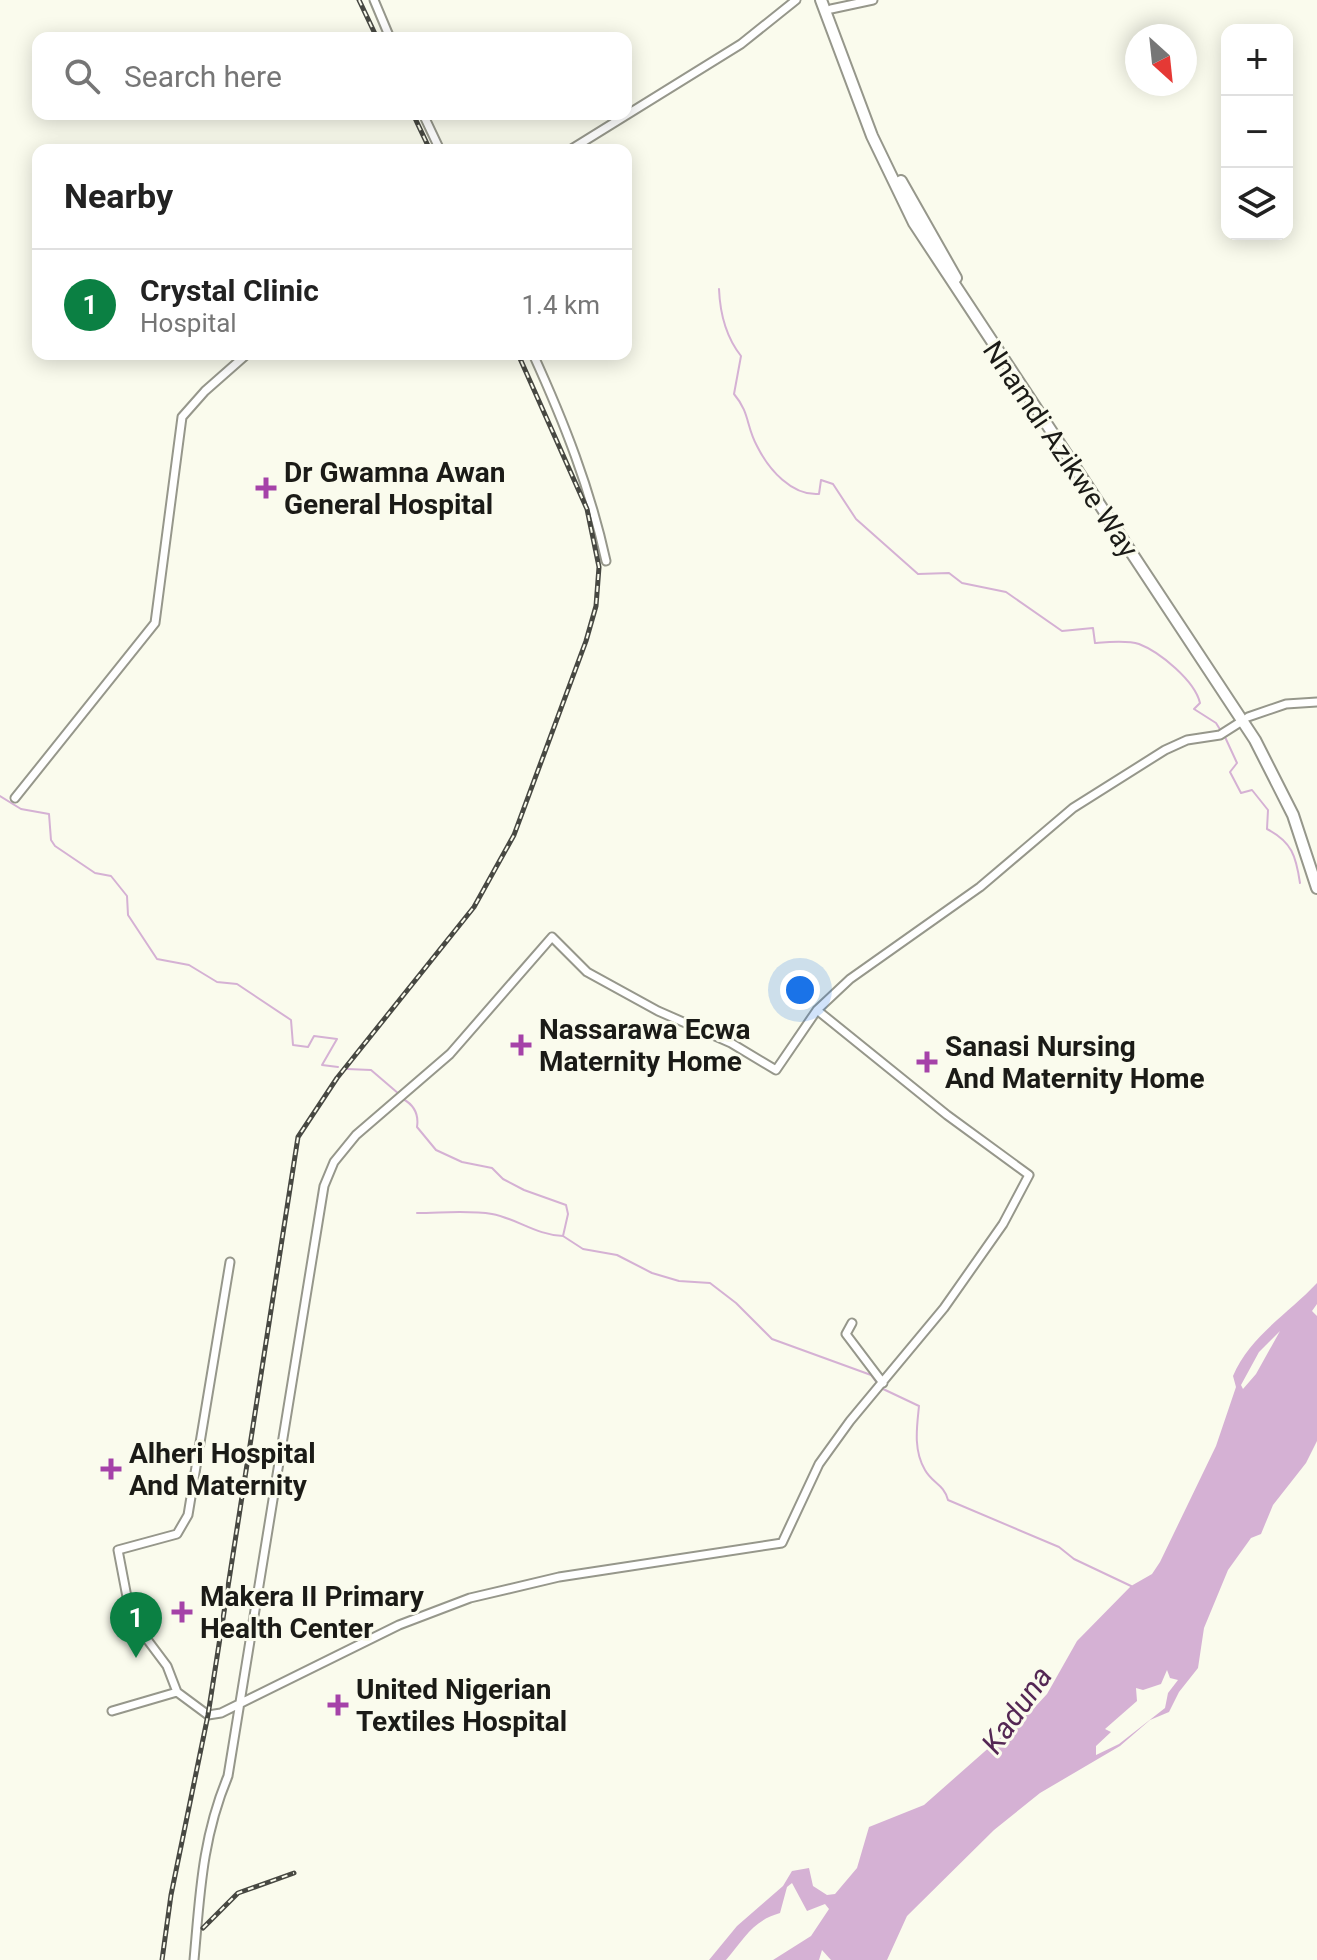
<!DOCTYPE html>
<meta charset="utf-8">
<style>
:root{--surface:#fff;--page:#f6f6f6;--text:#222;--muted:#767676;--line:#e0e0e0;--accent:#0b8043}
body{margin:0;font-family:Roboto,sans-serif;background:var(--page);color:var(--text)}
.controls{position:absolute;right:24px;top:24px;display:grid;overflow:hidden;border-radius:16px;box-shadow:0 4px 20px #0003}
.controls button{width:72px;height:72px;display:grid;place-items:center;padding:0;border:0;border-bottom:2px solid var(--line);background:var(--surface);color:var(--text);font:40px sans-serif}
.compass{position:absolute;left:1125px;top:24px;width:72px;height:72px;border-radius:50%;background:var(--surface);box-shadow:0 4px 20px #0003;rotate:153deg}
.you{position:absolute;left:800px;top:990px;width:28px;height:28px;margin:-20px;border:6px solid #fff;border-radius:50%;background:#1a73e8;box-shadow:0 0 0 12px #1a73e833}
.badge{display:grid;place-items:center;width:52px;height:52px;border-radius:50%;background:var(--accent);color:#fff;font-size:26px;font-weight:700}
.pin{position:absolute;translate:-50% -66px;filter:drop-shadow(0 2px 4px #0008)}
.pin::after{content:'';position:absolute;top:42px;width:28px;height:24px;background:inherit;clip-path:polygon(0 0,100% 0,50% 100%)}
.list{margin:0;padding:0;list-style:none}
h2{display:flex;justify-content:space-between;align-items:center;height:104px;margin:0;padding:0 32px;font-size:34px}
h2 small{font-size:26px;font-weight:400;color:var(--muted)}
.list li{display:grid;grid-template-columns:52px 1fr auto;gap:24px;align-items:center;box-sizing:border-box;height:112px;padding:0 32px;border-top:2px solid var(--line)}
.list b{display:block;font-size:30px;white-space:nowrap}
.list p{margin:0;font-size:26px;white-space:nowrap;color:var(--muted)}
.list em{font-size:26px;font-style:normal;color:var(--muted)}
.icon{flex:none;width:44px;height:44px;fill:none;stroke:currentColor;stroke-width:2;stroke-linecap:round;stroke-linejoin:round}
.map{position:relative;flex:none;width:1317px;height:1960px;overflow:hidden}
.search{position:absolute;background:var(--surface);box-shadow:0 4px 20px #0003;left:32px;top:32px;width:600px;height:88px;display:flex;align-items:center;gap:20px;box-sizing:border-box;padding:0 28px;border-radius:16px;color:var(--muted);font-size:30px}
.panel{position:absolute;background:var(--surface);box-shadow:0 4px 20px #0003;left:32px;top:144px;width:600px;height:216px;border-radius:16px}
.map>svg:first-child{display:block}
.water{fill:#d5b1d4;fill-rule:evenodd}
.lines{fill:none;stroke-linecap:round;stroke-linejoin:round}
.stream{stroke:#d5b1d4;stroke-width:2}
.secondary-casing{stroke:#96978b;stroke-width:11}
.highway-casing{stroke:#96978b;stroke-width:14}
.secondary{stroke:#fff;stroke-width:7}
.highway{stroke:#fff;stroke-width:10}
.rail-casing{stroke:#474842;stroke-width:5}
.rail{stroke:#fafbed;stroke-width:2;stroke-dasharray:6;stroke-linecap:butt}
.poi-dot{fill:#a542a8;stroke:#fafbed;stroke-width:3}
.labels{text-anchor:middle;stroke-width:6;stroke-linejoin:round;paint-order:stroke}
.street-label{font-size:28px;fill:#1b1b17;stroke:#fafbed}
.poi-label{font-size:28px;font-weight:bold;fill:#1b1b17;stroke:#fafbed;text-anchor:start}
.water-label{font-size:30px;font-style:italic;fill:#542754;stroke:#fafbed}
</style>
<div class="map">
<svg width="1317" height="1960" viewBox="0 0 1317 1960">
<rect width="100%" height="100%" fill="#fafbed"/>
<path class="water" d="M1317 1283V1304L1312 1311 1317 1316V1441L1306 1463 1273 1505 1261 1534 1251 1538 1228 1570 1204 1628 1198 1668 1179 1692 1169 1712 1150 1720 1120 1746 1040 1793 994 1830 907 1916 887 1960H831L822 1950 819 1960H773L811 1936 829 1909 825 1904 807 1911 792 1883 787 1887 780 1913C752 1921 745 1938 726 1960H709L737 1926 783 1886 792 1871 809 1868 813 1886 827 1895 835 1894 857 1868 869 1827 924 1805 1035 1707 1047 1694 1077 1641 1131 1586 1152 1574 1160 1562 1216 1446 1236 1387 1233 1376C1249 1337 1289 1313 1317 1283ZM1280 1331 1256 1374 1243 1389 1241 1385 1259 1352ZM1167 1670 1170 1678 1178 1680 1168 1693 1165 1708 1119 1744 1096 1755V1746L1111 1732 1105 1729 1137 1701 1136 1688 1143 1690 1161 1684Z"/>
<g class="lines">
<path class="stream" d="M719 289C720 313 726 337 741 356L734 394C750 413 746 426 757 446 769 470 792 496 819 494L821 480 833 484 856 519 918 574 949 573 962 583 1006 592 1062 631 1093 628 1095 643C1108 642 1127 640 1139 644 1160 652 1195 681 1200 703L1194 709 1216 723 1221 731
M1225 737 1237 763 1230 772 1241 793 1252 790 1268 810 1267 829C1292 842 1296 856 1300 883
M0 796 21 809 49 814 51 840 55 846 95 873 111 876 127 896 128 915 157 959 189 965 217 982 237 984 291 1020 293 1045 308 1047 314 1036 337 1039 322 1065 338 1067
M347 1069 371 1070 399 1094
M403 1099C414 1105 419 1114 417 1127L436 1150 462 1162 492 1168 503 1179 524 1190 566 1205 568 1214 563 1236 583 1249 617 1255 652 1273 679 1281 710 1283 736 1303 772 1339 871 1375 877 1383
M417 1213C441 1213 468 1210 492 1214 518 1219 536 1235 563 1236
M881 1388 919 1406C917 1426 913 1450 925 1470 932 1483 944 1484 948 1500L1059 1547 1074 1559 1131 1586"/>
<defs>
<path id="secondary" d="M374 0 390 38
M831 9 873 0
M423 114 440 150
M570 150 741 44 796 0
M533 354C564 422 590 488 606 561
M1248 717 1286 704 1317 702
M15 798 155 623 182 417 205 391 247 354
M230 1262 188 1515 177 1534 118 1550 131 1618 167 1666 177 1692 208 1715 221 1713 399 1625 470 1598 559 1577 782 1543 819 1464 850 1421 944 1308 1003 1224 1029 1175 947 1115 817 1010 850 979 980 887 1073 808 1165 750 1187 740 1220 735 1242 721
M852 1323 846 1334 883 1383
M112 1711 177 1692
M194 1960C200 1894 202 1838 228 1776L324 1186 334 1162 356 1135 450 1054 552 937 587 972 658 1011 731 1043 776 1070 817 1010"/>
<path id="highway" d="M821 0 872 136 914 223 1255 740 1293 815 1317 888
M901 181 956 278"/>
</defs>
<use href="#secondary" class="secondary-casing"/>
<use href="#highway" class="highway-casing"/>
<use href="#secondary" class="secondary"/>
<use href="#highway" class="highway"/>
<defs>
<path id="rail" d="M359 0 377 38
M413 114 430 150
M203 1928 238 1893 294 1873
M162 1960 171 1895 208 1715 298 1137 337 1078 474 907 514 835 586 641 596 606 599 567 587 509 518 354"/>
</defs>
<use href="#rail" class="rail-casing"/>
<use href="#rail" class="rail"/>
</g>
<g class="poi-dot">
<path d="M262 476h8v8h8v8h-8v8h-8v-8h-8v-8h8z"/>
<path d="M517 1033h8v8h8v8h-8v8h-8v-8h-8v-8h8z"/>
<path d="M923 1050h8v8h8v8h-8v8h-8v-8h-8v-8h8z"/>
<path d="M107 1457h8v8h8v8h-8v8h-8v-8h-8v-8h8z"/>
<path d="M178 1600h8v8h8v8h-8v8h-8v-8h-8v-8h8z"/>
<path d="M334 1693h8v8h8v8h-8v8h-8v-8h-8v-8h8z"/>
</g>
<g class="labels">
<g class="street-label">
<text transform="translate(1061 449) rotate(56)" y="10">Nnamdi Azikwe Way</text>
</g>
<g class="poi-label">
<text x="284" y="482">Dr Gwamna Awan<tspan x="284" dy="32">General Hospital</tspan></text>
<text x="539" y="1039">Nassarawa Ecwa<tspan x="539" dy="32">Maternity Home</tspan></text>
<text x="945" y="1056">Sanasi Nursing<tspan x="945" dy="32">And Maternity Home</tspan></text>
<text x="129" y="1463">Alheri Hospital<tspan x="129" dy="32">And Maternity</tspan></text>
<text x="200" y="1606">Makera II Primary<tspan x="200" dy="32">Health Center</tspan></text>
<text x="356" y="1699">United Nigerian<tspan x="356" dy="32">Textiles Hospital</tspan></text>
</g>
<g class="water-label">
<text transform="translate(1017 1710) rotate(-55)" y="10">Kaduna</text>
</g>
</g>
</svg>
<div class="controls">
<button>+</button>
<button>−</button>
<button><svg class="icon" aria-label="layers" viewBox="0 0 24 24"><path d="M12 4l9 5-9 5-9-5zM3 14l9 5 9-5"/></svg></button>
</div>
<svg class="compass" viewBox="-18 -18 36 36"><path d="M0-13l5 13h-10z" fill="#e53935"/><path d="M0 13l5-13h-10z" fill="#767676"/></svg>
<div class="you"></div>
<div class="pin badge" style="left:136px;top:1658px">1</div>
<div class="search"><svg class="icon" aria-label="search" viewBox="0 0 24 24"><circle cx="10" cy="10" r="6"/><path d="M15 15l6 6"/></svg>Search here</div>
<section class="panel">
<h2>Nearby<small></small></h2>
<ul class="list">
<li><span class="badge">1</span><div><b>Crystal Clinic</b><p>Hospital</p></div><em>1.4 km</em></li>
</ul>
</section>
</div>
